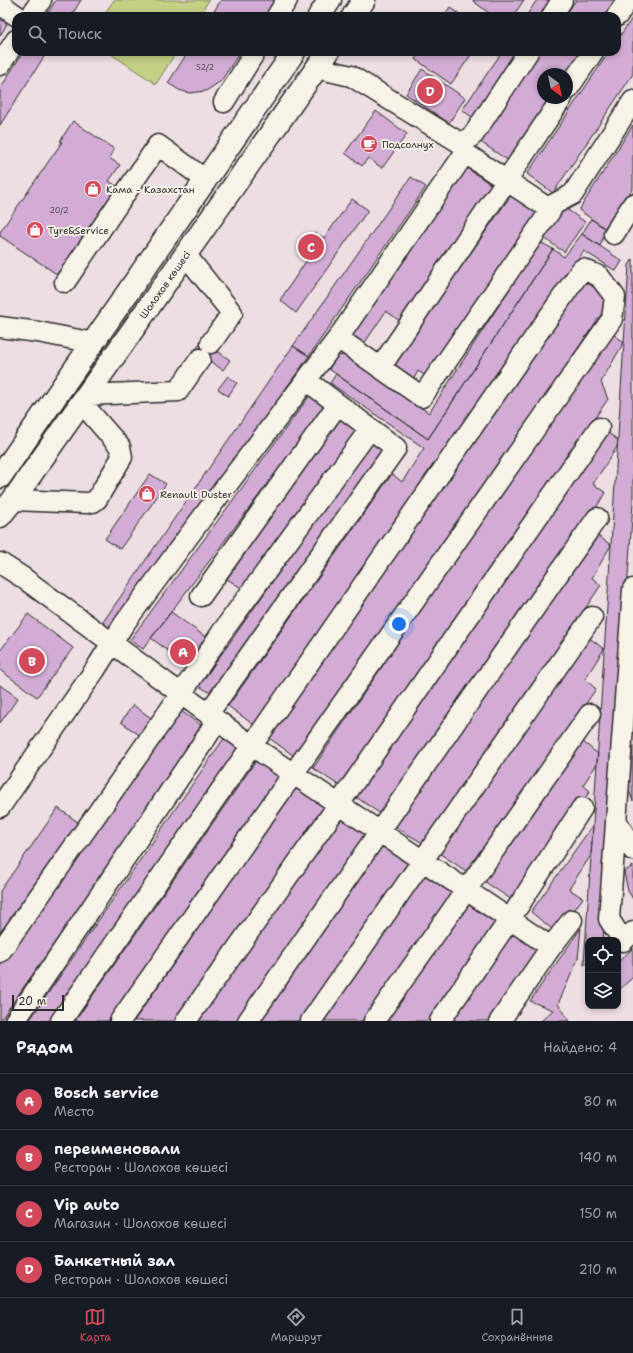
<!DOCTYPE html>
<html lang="ru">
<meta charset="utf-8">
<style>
:root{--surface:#171b24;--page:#20242c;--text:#f1f3f6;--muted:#9ea1a6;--line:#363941;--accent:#d1495b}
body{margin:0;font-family:"Shantell Sans",sans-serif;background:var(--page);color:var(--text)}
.controls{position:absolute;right:12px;bottom:12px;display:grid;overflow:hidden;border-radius:8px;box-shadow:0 2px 6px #0003}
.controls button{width:36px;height:36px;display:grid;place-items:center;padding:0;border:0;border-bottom:1px solid var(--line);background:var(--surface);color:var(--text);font:20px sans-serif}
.compass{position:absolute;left:537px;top:68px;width:36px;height:36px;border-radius:50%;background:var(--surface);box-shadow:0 2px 6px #0003;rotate:147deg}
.scale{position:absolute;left:12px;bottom:10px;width:52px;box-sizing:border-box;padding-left:4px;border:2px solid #2b2b2b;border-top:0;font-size:11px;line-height:14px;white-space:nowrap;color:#2b2b2b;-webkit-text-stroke:3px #f7f3e8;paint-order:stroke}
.you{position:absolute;left:399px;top:624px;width:14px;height:14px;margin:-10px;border:3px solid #fff;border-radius:50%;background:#1a73e8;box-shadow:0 0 0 6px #1a73e833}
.badge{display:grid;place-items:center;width:26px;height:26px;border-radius:50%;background:var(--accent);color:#fff;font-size:13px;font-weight:700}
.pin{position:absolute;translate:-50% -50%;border:2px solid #fff;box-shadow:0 1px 4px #0006}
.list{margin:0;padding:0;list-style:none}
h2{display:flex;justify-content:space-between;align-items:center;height:52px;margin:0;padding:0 16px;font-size:17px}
h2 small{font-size:13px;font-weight:400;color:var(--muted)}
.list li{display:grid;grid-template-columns:26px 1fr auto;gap:12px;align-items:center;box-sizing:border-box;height:56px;padding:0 16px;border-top:1px solid var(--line)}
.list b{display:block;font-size:15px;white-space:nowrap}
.list p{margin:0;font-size:13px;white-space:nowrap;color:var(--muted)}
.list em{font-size:13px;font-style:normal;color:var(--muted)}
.icon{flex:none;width:22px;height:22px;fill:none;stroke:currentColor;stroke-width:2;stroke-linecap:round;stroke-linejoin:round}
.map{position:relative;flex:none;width:633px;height:1021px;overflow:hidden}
.search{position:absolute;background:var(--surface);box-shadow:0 2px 6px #0003;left:12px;right:12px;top:12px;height:44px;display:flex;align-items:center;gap:10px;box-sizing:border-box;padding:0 14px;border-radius:12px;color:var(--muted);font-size:15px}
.sheet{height:276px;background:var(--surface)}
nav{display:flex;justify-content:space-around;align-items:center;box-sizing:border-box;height:56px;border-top:1px solid var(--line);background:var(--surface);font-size:11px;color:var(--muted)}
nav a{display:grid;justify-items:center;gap:2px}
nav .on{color:var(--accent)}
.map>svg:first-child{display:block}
.green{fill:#c4d084;stroke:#787e58}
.building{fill:#d2acd4;stroke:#2b2b2b}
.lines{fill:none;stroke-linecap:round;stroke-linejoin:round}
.minor-casing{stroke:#2b2b2b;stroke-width:23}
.highway-casing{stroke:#2b2b2b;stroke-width:25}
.minor{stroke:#f7f3e8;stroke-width:20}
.highway{stroke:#f7f3e8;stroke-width:22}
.labels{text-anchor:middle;stroke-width:3.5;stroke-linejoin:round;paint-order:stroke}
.number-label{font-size:8px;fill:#554b55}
.poi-label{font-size:10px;fill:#2b2b2b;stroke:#f7f3e8;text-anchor:start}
.street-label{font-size:10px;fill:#2b2b2b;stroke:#f7f3e8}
</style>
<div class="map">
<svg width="633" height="1021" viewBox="0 0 633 1021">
<rect width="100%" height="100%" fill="#ecdee2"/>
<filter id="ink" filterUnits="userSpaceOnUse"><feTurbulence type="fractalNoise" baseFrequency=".025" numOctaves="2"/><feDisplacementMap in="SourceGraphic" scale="8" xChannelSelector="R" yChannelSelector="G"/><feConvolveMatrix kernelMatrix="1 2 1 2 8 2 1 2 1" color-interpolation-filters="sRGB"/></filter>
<g filter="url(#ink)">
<path class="green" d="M114 0H209L199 16H103Z
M108 52H176L156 84Z"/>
<path class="building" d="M56 0H81L71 16H46Z
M221 0H275L265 16H211Z
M473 0H524L513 16H493L473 1Z
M537 0H554L543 16H526Z
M576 0H616L605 16H565Z
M450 7 462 16H444Z
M633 17V74L553 193 527 174 609 52H617V40Z
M0 19 7 24 0 36Z
M23 52H47L0 125V89Z
M188 52H240L221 81 206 91 189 93 179 90 168 83Z
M420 52H473L451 84 415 59Z
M502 52H520L476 120 462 110Z
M540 52H581L567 74H543V98H551L509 161 479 141Z
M422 69 465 98 449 123 406 94Z
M376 111 407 134 382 168 368 158 362 166 345 153Z
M73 121 114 149 109 158 120 165 109 181 118 187 58 275 0 236V232L62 142 60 141Z
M633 125V188L606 229 579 210Z
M464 166 493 186 400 321 386 311 364 344 349 334Z
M411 177 426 187 309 356 293 346Z
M511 195 540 214 426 376 418 371 414 378 394 364Z
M352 199 368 210 296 313 280 300 307 260 299 254 302 240 315 233 324 238Z
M565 208 585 222 564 252 544 238Z
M591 219 606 229 600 246 582 234Z
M582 234 622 261 616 271 584 251 254 725 228 706 392 474 402 482 424 448 330 383 336 374 428 439 553 249 564 257Z
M540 242 553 249 428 439 329 369 337 356 345 355 429 413Z
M633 259V503L603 940H588V962L584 965 629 265Z
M585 281 611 300 297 758 269 738Z
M610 332 624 342 601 382 608 399 341 787 313 768Z
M202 340 230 360 223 370 195 351Z
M293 346 309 356 112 632 101 625Z
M228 376 237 383 228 396 218 389Z
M311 394 327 405 143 649 130 640Z
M340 419 356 430 243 589 227 579Z
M607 432 618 440 617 447 593 484 606 493 382 815 356 797Z
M372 441 384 450 214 695 199 686Z
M150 474 166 484 120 549 105 539Z
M598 536 611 545 592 578 601 585 426 845 394 826Z
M171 612 207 638 187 665 151 638Z
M28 614 73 648 37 697 0 670V651Z
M588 637 604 649 585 679 596 689 469 873 439 853Z
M0 685 18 698 0 723Z
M133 705 154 720 142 737 121 722Z
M178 709 205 728 0 1021V965Z
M225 737 241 748 52 1021H29Z
M582 741 598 754 597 764 583 785 590 791 515 902 484 881Z
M633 745V801L627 786 630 747Z
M258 758 283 775 110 1021H75Z
M297 786 326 807 176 1021H134Z
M58 808 82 825 0 941V891Z
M343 815 369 833 240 1021H199Z
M593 825 591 855 569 889 583 898 557 933 531 912Z
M384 844 412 862 301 1021H261Z
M633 866V899L628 891 624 872Z
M426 873 454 891 364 1021H324Z
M469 903 496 921 427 1021H386Z
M581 928 578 959 558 1004 570 1021H541L553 1010 530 1001Z
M513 932 539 949 491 1021H450Z
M633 948V977L618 991V962Z"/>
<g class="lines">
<defs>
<path id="minor" d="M0 4 17 16
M31 16 41 0
M277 16 287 0
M552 16 562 0
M617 16 628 0
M0 65 16 40
M317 68 351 76 462 144 465 153 338 338 422 397 551 210 465 153
M567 90 593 52
M224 102 255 52
M462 144 474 134 528 52
M547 208 573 194 633 101
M614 234 633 204
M185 254 232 313 211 343
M65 282 158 145 206 180
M0 327 38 332 94 343
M380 368 562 98
M86 395 178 391 200 359
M13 500 87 503 93 502 97 499 122 457 120 447 81 402
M0 563 22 577 252 746 551 947
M633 589 609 919 623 941 633 932
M201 596 338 404
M208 714 396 448 306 380
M0 807 95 670 124 624 196 526 338 338
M616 820 633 850
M0 952 181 694 222 632 370 429
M15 1021 208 735 216 720
M61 1021 582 269 599 276 615 297 612 319 120 1021
M186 1021 339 804 599 428
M248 1021 597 518
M311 1021 592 617
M374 1021 590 714
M440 1021 510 919 582 808
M500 1021 551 947 572 920"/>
<g id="highway">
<path d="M319 16 330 0"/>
<path d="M353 16 364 0"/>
<path d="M0 477 294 52"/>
<path id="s1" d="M0 516 13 500 328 52"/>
</g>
</defs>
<use href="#minor" class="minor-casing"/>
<use href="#highway" class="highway-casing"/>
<use href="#minor" class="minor"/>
<use href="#highway" class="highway"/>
</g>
</g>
<defs>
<symbol id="cafe-disc" viewBox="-11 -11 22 22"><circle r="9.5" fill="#d1495b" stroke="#f7f3e8"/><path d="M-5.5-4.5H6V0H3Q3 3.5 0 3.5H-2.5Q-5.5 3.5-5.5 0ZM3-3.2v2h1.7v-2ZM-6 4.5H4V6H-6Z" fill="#fff"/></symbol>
<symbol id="shop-disc" viewBox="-11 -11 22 22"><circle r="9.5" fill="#d1495b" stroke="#f7f3e8"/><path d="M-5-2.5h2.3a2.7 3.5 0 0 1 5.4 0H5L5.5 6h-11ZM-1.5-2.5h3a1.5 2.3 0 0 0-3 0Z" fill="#fff"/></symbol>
</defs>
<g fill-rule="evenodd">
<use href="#cafe-disc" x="359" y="134" width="20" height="20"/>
<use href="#shop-disc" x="83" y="179" width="20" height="20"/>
<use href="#shop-disc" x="25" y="220" width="20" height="20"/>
<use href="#shop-disc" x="137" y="484" width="20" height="20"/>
</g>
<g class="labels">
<g class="number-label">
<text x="205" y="70">52/2</text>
<text x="59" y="213">20/2</text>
</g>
<g class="poi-label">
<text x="382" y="148">Подсолнух</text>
<text x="106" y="193">Кама - Казахстан</text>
<text x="48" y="234">Tyre&amp;Service</text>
<text x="160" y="498">Renault Duster</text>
</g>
<g class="street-label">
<text dy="4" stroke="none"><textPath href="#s1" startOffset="284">Шолохов көшесі</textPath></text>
</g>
</g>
</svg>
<div class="controls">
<button><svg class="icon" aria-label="locate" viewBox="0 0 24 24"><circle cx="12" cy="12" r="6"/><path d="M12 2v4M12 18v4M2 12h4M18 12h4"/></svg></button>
<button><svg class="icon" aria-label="layers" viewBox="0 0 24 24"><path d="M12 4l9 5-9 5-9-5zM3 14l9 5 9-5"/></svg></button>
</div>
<svg class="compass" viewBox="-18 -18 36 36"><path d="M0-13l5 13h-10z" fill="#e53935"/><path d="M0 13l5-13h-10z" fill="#9ea1a6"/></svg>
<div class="scale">20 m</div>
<div class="you"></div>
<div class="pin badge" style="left:183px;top:652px">A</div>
<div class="pin badge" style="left:32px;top:661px">B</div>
<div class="pin badge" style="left:311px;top:247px">C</div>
<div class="pin badge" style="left:430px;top:91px">D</div>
<div class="search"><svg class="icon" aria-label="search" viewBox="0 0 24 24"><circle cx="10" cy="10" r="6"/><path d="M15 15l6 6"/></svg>Поиск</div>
</div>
<section class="sheet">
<h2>Рядом<small>Найдено: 4</small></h2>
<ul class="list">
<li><span class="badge">A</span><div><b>Bosch service</b><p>Место</p></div><em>80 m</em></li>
<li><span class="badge">B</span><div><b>переименовали</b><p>Ресторан · Шолохов көшесі</p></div><em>140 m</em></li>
<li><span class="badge">C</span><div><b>Vip auto</b><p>Магазин · Шолохов көшесі</p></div><em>150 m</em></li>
<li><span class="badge">D</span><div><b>Банкетный зал</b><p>Ресторан · Шолохов көшесі</p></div><em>210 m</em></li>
</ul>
</section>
<nav>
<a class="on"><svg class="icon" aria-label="map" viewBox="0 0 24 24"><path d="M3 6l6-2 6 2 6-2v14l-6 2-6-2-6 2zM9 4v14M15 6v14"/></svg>Карта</a>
<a><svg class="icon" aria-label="directions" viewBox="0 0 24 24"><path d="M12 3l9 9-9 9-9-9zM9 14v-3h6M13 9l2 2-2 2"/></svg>Маршрут</a>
<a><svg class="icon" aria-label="saved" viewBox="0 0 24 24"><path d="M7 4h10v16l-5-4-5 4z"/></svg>Сохранённые</a>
</nav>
